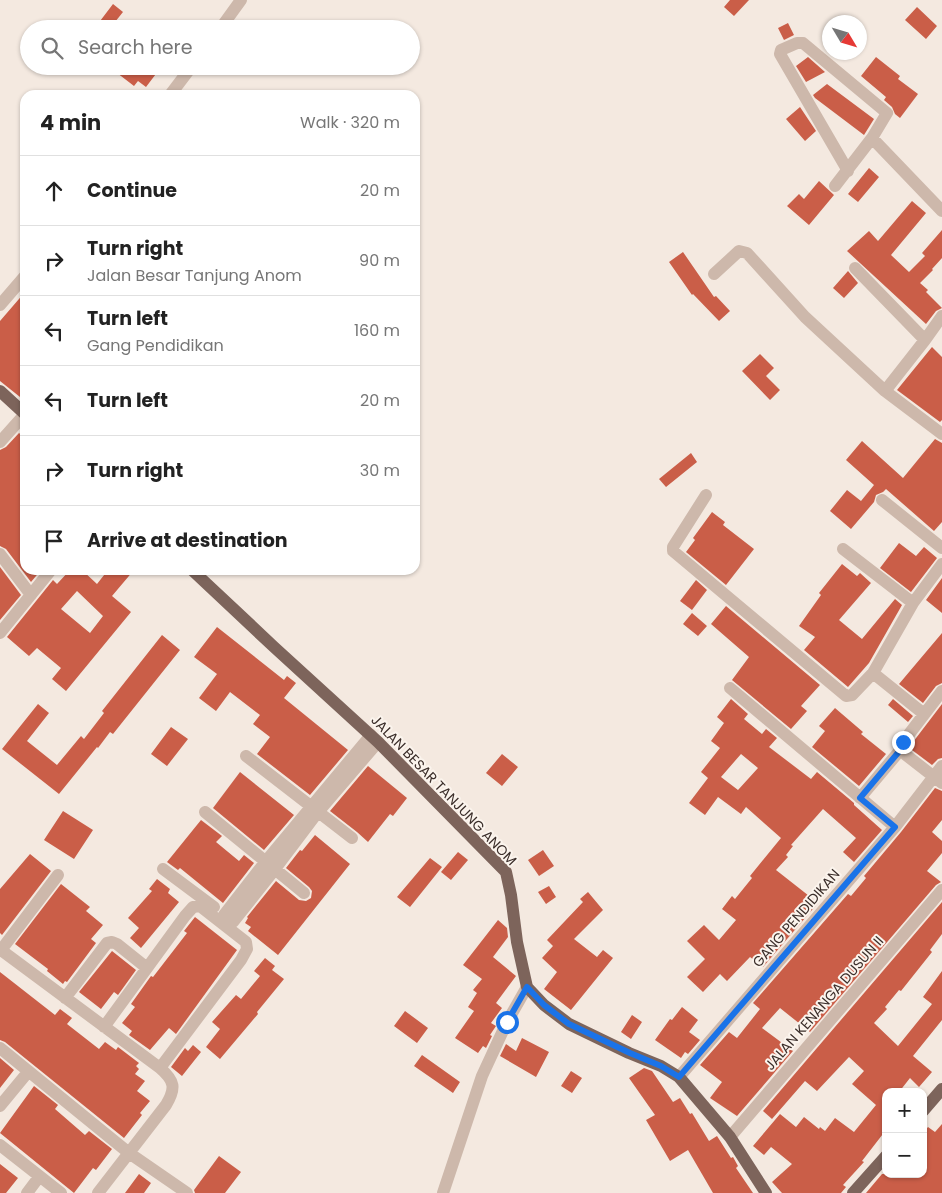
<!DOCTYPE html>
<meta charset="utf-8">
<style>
:root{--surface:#fff;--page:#f6f6f6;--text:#222;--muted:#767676;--line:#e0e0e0}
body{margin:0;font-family:Poppins,sans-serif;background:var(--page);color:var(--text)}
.controls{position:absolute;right:15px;bottom:15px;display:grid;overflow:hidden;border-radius:10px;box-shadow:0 1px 4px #0004}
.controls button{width:45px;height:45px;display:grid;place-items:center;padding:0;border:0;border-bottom:1px solid var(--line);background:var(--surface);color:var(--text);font:25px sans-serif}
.compass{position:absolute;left:822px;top:15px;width:45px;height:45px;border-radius:50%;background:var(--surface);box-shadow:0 1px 4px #0004;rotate:128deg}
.stop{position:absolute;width:15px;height:15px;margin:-11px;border:4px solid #1a73e8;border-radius:50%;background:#fff}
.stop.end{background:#1a73e8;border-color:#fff;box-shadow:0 1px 5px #0008}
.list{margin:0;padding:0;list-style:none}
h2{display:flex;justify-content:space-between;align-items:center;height:65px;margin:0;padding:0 20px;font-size:21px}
h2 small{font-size:16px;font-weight:400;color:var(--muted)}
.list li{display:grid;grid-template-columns:32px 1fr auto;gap:15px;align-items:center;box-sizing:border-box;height:70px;padding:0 20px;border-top:1px solid var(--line)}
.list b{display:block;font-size:19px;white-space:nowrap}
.list p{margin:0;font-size:16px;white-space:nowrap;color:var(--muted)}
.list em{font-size:16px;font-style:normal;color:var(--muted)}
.icon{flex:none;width:28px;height:28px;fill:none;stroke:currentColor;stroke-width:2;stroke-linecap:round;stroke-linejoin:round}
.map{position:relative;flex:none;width:942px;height:1193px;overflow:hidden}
.search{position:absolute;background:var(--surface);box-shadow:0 1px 4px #0004;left:20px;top:20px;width:400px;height:55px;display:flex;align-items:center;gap:12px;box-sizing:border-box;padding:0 18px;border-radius:28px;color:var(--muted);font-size:19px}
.panel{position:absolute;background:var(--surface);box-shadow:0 1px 4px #0004;left:20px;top:90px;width:400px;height:485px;border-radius:15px}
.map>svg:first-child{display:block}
.building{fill:#ca5e48;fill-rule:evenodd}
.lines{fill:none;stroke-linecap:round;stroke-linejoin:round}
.minor{stroke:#cdb8ab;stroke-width:12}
.major{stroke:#7d645b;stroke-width:12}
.route{stroke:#1a73e8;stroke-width:6}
.labels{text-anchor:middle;stroke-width:4;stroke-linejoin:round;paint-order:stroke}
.street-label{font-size:14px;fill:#3b2e2a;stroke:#fbf4ed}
</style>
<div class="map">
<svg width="942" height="1193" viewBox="0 0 942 1193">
<rect width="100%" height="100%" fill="#f4e9e0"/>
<path class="building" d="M730 0H749L734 16 724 7Z
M113 4 123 12 115 22 125 29H94Z
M917 7 937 26 926 39 905 20Z
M788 23 794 35 784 40 778 28Z
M808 57 825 72 806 82 796 66Z
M876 57 900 76 898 79 918 94 900 118 895 114 892 107 884 100 886 97 861 76Z
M108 66H162L146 87 138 81 134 86Z
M827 84 874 119 864 135 815 98 813 95Z
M800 107 816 131 805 141 786 119Z
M869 168 879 177 858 202 848 194Z
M819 181 834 195 809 225 787 206 799 194 804 199Z
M912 201 926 213 891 255 909 272 925 256 922 253 942 230V258L932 269 933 270 920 283 928 290 926 292 942 308 936 311 926 324 847 251 869 231 878 241Z
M683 252 714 297 716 296 730 311 719 321 693 294 692 295 669 262Z
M848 271 858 283 844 298 833 288Z
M25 292V401L0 381V321Z
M932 347 942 357V420L940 422 897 390Z
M760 354 774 368 766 376 780 390 770 400 742 371Z
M19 433 25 438V570H41L31 582 6 549 0 546V450L6 447Z
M935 439 942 443V522L934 531 886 489 883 492 876 495 874 502 851 529 830 511 847 490 861 501 874 485 846 460 862 441 903 478Z
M691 453 697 462 666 487 659 479Z
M712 512 725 522 723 525 754 549 726 585 686 552 695 540 693 538Z
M899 543 916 556 924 547 937 558 911 592 880 568Z
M842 564 857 576 860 573 871 583 839 620 862 639 895 599 902 605 869 663 848 687 804 650 815 637 799 626 821 595 819 593Z
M0 567 21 595 0 620Z
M70 570H82L97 584 108 570H134L112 596 131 612 66 691 52 679 61 668 37 648 29 656 7 637 53 580 57 584ZM77 591 103 616 90 633 61 609Z
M942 578V613L926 600Z
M696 580 707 590 692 610 680 601Z
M726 606 820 685 801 706 807 711 791 729 732 680 749 657 711 624Z
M692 613 707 626 698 636 683 624Z
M217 627 284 680 287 676 296 683 284 698 348 750 310 795 257 754 270 737 253 724 260 715 230 692 216 711 199 698 217 674 194 657Z
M942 633V683L936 686 923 703 899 684Z
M162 635 180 650 113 734 110 732 98 748 97 747 59 794 2 749 38 704 49 713 27 741 57 765 81 736 84 739 104 713 102 711Z
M731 699 748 714 744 719 762 734 766 729 777 738 769 747 811 779 817 772 854 803V805L882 830 854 862 843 852 856 838 823 809 791 845 793 846 786 855 788 857 776 870 818 903 763 967 750 957 727 981 720 974 703 992 687 977 705 959 687 941 704 925 719 940 736 920 722 909 732 896 735 899 752 878 750 876 781 838 746 807 741 814 718 797 705 815 689 803 708 778 701 772 720 748 711 741 724 723 717 717ZM741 754 758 768 738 790 721 777Z
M893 699 913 716 908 722 888 705Z
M942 704V758L938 759 932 765 912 750 910 746Z
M835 708 863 732 861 734 886 754 859 786 812 747 825 731 819 726Z
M171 727 188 739 167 766 151 754Z
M502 754 518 767 502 786 486 773Z
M368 766 407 798 393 816 390 814 368 842 357 832 330 811Z
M240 772 294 815 264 850 213 808Z
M935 788 942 791V820L932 832 942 841V853L927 871 941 882 936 885 810 1032 780 1008 762 1028 793 1051 737 1116 710 1098 722 1082 700 1065 729 1032 737 1038 760 1009 753 1003 848 894 851 896 866 878 864 876 901 832Z
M63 811 93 830 74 859 44 840Z
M201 820 222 836 216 842 239 861 244 855 254 863 223 903 180 868 178 870 167 862Z
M315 835 350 864 278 955 248 931 251 927 245 923 248 918 247 917 276 881 299 900 306 901 311 898 312 891 309 887 286 868 300 850 302 851Z
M543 850 554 866 539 876 528 860Z
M458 852 468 860 451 880 441 872Z
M30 854 51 871 2 935 0 933V889Z
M430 858 442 867 410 907 397 897Z
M157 879 170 889 168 893 179 902 141 948 130 938 139 928 128 918 152 891 149 889Z
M61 884 90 907 86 911 103 925 91 939 96 943 67 982 65 981 63 984 47 971 48 969 15 944Z
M549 886 556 897 546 904 538 892Z
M588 892 603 910 574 939 597 957 603 950 613 958 571 1010 544 989 557 972 542 958 553 946 547 940 583 902 580 899Z
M942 902V934L930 950 932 952 901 991 899 990 885 1007 887 1009 874 1023 898 1046 932 1004 923 997 942 971V1020L913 1056 932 1072 919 1087 910 1078 899 1092H886V1130L862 1161 864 1162 843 1185 846 1187 841 1193H782L772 1182 792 1164 771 1147 764 1155 753 1146 780 1114 796 1127 804 1117 819 1129 820 1127 825 1131 835 1118 854 1132 876 1105 852 1084 864 1071 849 1057 817 1091 805 1081 772 1119 763 1111Z
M195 917 237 950 176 1034 169 1028 150 1050 129 1035 132 1031 122 1023 135 1007 131 1004 151 976 153 977 187 933 184 931Z
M498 920 507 928 508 937 493 957 516 976 496 1003 502 1008 491 1023 496 1026 490 1035 492 1036 486 1048 483 1046 478 1053 455 1038 474 1011 468 1007 477 993 473 990 482 979 463 965Z
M112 951 136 970 118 995 114 992 101 1009 79 992Z
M265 958 275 966 272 970 284 979 257 1012 258 1014 220 1059 206 1047 220 1029 212 1022 236 995 241 999 260 976 254 971Z
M0 972 55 1015 60 1009 72 1018 67 1024 99 1049 105 1042 116 1050 118 1047 139 1063 136 1066 139 1069 135 1074 145 1081 137 1091 150 1101 140 1113 142 1115 124 1138 5 1042 0 1040Z
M682 1007 698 1020 689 1032 700 1040 688 1054 685 1052 681 1058 655 1040 670 1019 672 1020Z
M405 1011 428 1028 417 1043 394 1026Z
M632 1015 642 1022 631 1039 621 1032Z
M522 1038 549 1052 536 1077 500 1056 506 1044 516 1051Z
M193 1045 201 1052 182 1076 171 1067 185 1048 188 1051Z
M422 1055 460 1082 453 1093 414 1066Z
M0 1058 14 1070 0 1088Z
M644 1068 652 1071 673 1102 680 1098 690 1114 692 1113 709 1141 717 1136 731 1158 733 1157 738 1166 736 1168 753 1193H713L688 1150 670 1161 646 1120 655 1115 629 1078Z
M571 1071 582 1078 572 1093 561 1086Z
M34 1086 58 1105 55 1109 85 1135 89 1131 112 1149 96 1170 93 1168 74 1193 0 1133Z
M942 1124V1193H866L882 1174H923V1133L928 1127 935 1132Z
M219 1156 241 1172 225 1193H195L194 1190Z
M0 1164 18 1178 6 1193H0Z
M139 1174 151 1183 144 1193H125Z"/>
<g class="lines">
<path class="minor" d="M220 29 241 0
M170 95 192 66
M848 171 780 54 781 50 797 43H803L887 113 872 138
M835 186 872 138 942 211
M855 268 925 340 942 316
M714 274 739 251 747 253 805 317 885 391 942 434
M0 305 25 276
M885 391 925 340
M0 442 25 414
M706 495 673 547V551L846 696 852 695 873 673
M882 500 942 548
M843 549 913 603
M0 554 31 595
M0 633 51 570
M730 688 895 827
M942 691 903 742 901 746 906 755 942 783
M924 714 873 673 913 603 942 564
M246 756 352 838
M860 798 902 748
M205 812 304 893
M163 869 214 907
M224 915 266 861 371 735
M233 922 275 869 318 812 378 742
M1 950 58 875
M0 951 1 950 160 1068C175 1081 176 1088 166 1105L98 1193
M65 998 107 943 112 942 117 944 147 968
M104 1027 185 916 193 907 200 906 246 942 247 949 241 960 160 1068
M0 1048 129 1153 187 1193
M679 1077 895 827 942 766
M0 1106 28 1072
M730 1137 942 890
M0 1145 61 1193
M27 1193 39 1177
M443 1193 482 1076 507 1022 527 987"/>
<path class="major" d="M0 391 25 414
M192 570 274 647 378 742 506 872 511 895 517 942 527 987 544 1005 569 1024 629 1053 661 1066 679 1077 730 1137 766 1193
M923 1111 942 1089
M853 1193 886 1156"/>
</g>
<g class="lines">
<path class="route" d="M507 1022 527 987 544 1005 569 1024 630 1053 661 1066 679 1077 895 827 860 798 902 748 903 742"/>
</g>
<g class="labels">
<g class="street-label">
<text transform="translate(444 790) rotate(46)" y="5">JALAN BESAR TANJUNG ANOM</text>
<text transform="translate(796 918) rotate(-49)" y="5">GANG PENDIDIKAN</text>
<text transform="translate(824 1003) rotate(-49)" y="5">JALAN KENANGA DUSUN II</text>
</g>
</g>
</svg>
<div class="controls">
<button>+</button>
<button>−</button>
</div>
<svg class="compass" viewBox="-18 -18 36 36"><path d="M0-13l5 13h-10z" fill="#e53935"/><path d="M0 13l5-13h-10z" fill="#767676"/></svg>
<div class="stop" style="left:507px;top:1022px"></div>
<div class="stop end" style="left:903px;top:742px"></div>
<div class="search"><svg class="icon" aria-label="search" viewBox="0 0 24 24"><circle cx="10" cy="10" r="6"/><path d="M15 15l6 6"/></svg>Search here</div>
<section class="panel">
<h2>4 min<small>Walk · 320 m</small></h2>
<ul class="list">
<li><svg class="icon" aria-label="ahead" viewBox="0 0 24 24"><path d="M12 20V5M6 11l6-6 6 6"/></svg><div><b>Continue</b></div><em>20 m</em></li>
<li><svg class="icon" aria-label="right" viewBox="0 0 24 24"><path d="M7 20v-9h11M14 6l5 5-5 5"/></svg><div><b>Turn right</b><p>Jalan Besar Tanjung Anom</p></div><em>90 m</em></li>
<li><svg class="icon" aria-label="left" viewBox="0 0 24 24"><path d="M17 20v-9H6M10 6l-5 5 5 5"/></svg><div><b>Turn left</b><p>Gang Pendidikan</p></div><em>160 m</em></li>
<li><svg class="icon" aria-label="left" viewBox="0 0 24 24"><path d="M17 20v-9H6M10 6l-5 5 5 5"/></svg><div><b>Turn left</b></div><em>20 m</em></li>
<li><svg class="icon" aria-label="right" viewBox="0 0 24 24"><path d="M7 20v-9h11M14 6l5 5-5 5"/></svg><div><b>Turn right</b></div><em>30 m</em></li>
<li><svg class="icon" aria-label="arrive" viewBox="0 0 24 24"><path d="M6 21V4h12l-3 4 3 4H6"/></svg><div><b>Arrive at destination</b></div></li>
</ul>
</section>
</div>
